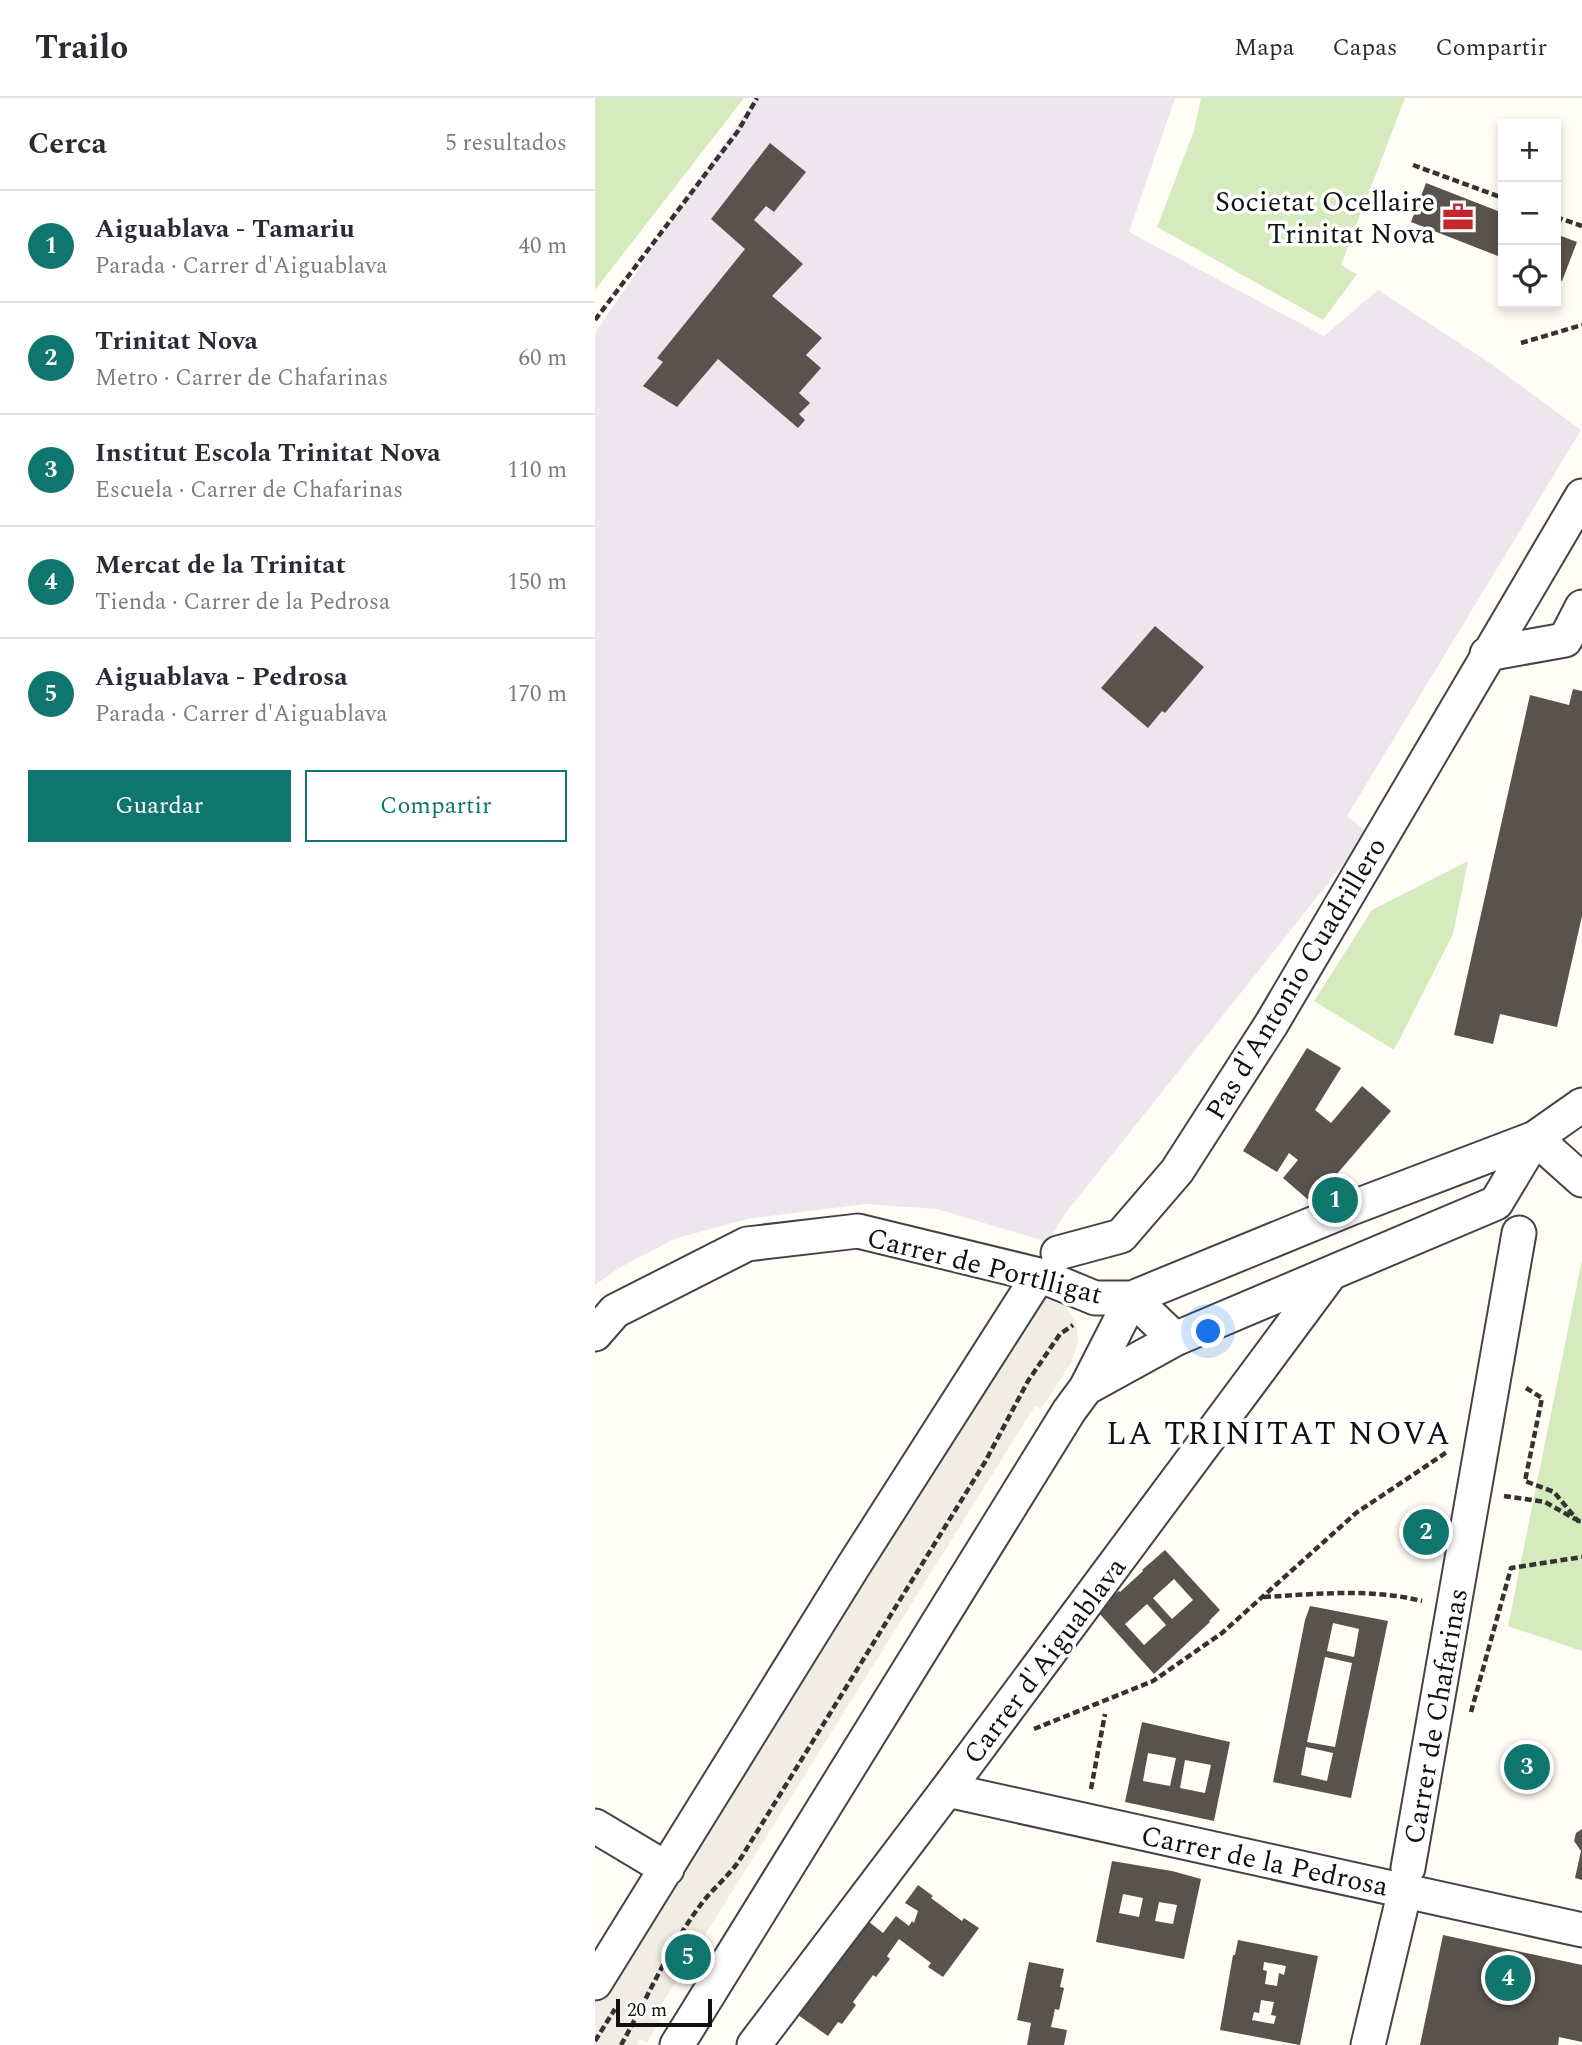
<!DOCTYPE html>
<html lang="es">
<meta charset="utf-8">
<style>
:root{--surface:#fff;--page:#f2f2f3;--text:#2b2b33;--muted:#7c7c81;--line:#e1e1e2;--accent:#0f766e}
body{margin:0;font-family:Spectral,serif;background:var(--page);color:var(--text)}
.controls{position:absolute;right:21px;top:21px;display:grid;overflow:hidden;border-radius:0px;box-shadow:0 4px 10px #0003}
.controls button{width:63px;height:63px;display:grid;place-items:center;padding:0;border:0;border-bottom:2px solid var(--line);background:var(--surface);color:var(--text);font:35px sans-serif}
.scale{position:absolute;left:21px;bottom:18px;width:96px;box-sizing:border-box;padding-left:7px;border:4px solid #111;border-top:0;font-size:19px;line-height:24px;white-space:nowrap;color:#111;-webkit-text-stroke:5px #fff;paint-order:stroke}
.you{position:absolute;left:614px;top:1234px;width:24px;height:24px;margin:-18px;border:5px solid #fff;border-radius:50%;background:#1a73e8;box-shadow:0 0 0 10px #1a73e833}
.badge{display:grid;place-items:center;width:46px;height:46px;border-radius:50%;background:var(--accent);color:#fff;font-size:23px;font-weight:700}
.pin{position:absolute;translate:-50% -50%;border:4px solid #fff;box-shadow:0 2px 7px #0006}
.list{margin:0;padding:0;list-style:none}
h2{display:flex;justify-content:space-between;align-items:center;height:91px;margin:0;padding:0 28px;font-size:30px}
h2 small{font-size:23px;font-weight:400;color:var(--muted)}
.list li{display:grid;grid-template-columns:46px 1fr auto;gap:21px;align-items:center;box-sizing:border-box;height:112px;padding:0 28px;border-top:2px solid var(--line)}
.list b{display:block;font-size:26px;white-space:nowrap}
.list p{margin:0;font-size:23px;white-space:nowrap;color:var(--muted)}
.list em{font-size:23px;font-style:normal;color:var(--muted)}
.actions{display:flex;gap:14px;padding:21px 28px}
.actions a{flex:1;padding:16px 0;border:2px solid var(--accent);border-radius:0px;text-align:center;font-size:24px;color:var(--accent)}
.actions .main{background:var(--accent);color:#fff}
.icon{flex:none;width:38px;height:38px;fill:none;stroke:currentColor;stroke-width:2;stroke-linecap:round;stroke-linejoin:round}
.map{position:relative;flex:none;width:987px;height:1947px;overflow:hidden}
header{display:flex;align-items:center;gap:42px;box-sizing:border-box;height:98px;padding:0 35px;background:var(--surface);border-bottom:2px solid var(--line)}
header strong{font-size:33px}
nav{display:flex;gap:38px;margin-inline-start:auto;font-size:24px}
main{display:flex}
aside{flex:1;background:var(--surface)}
.map>svg:first-child{display:block}
.industrial{fill:#eee6ef}
.green{fill:#d5ebbd}
.plaza{fill:#f1ede2}
.building{fill:#5a524d;fill-rule:evenodd}
.lines{fill:none;stroke-linecap:round;stroke-linejoin:round}
.minor-casing{stroke:#444;stroke-width:37}
.path{stroke:#333;stroke-width:4.5;stroke-dasharray:7 3.5;stroke-linecap:butt}
.minor{stroke:#fff;stroke-width:33}
.labels{text-anchor:middle;stroke-width:7;stroke-linejoin:round;paint-order:stroke}
.poi-label{font-size:28px;fill:#111;stroke:#fff;text-anchor:end}
.street-label{font-size:28px;fill:#111;stroke:#fff}
.quarter-label{font-size:32px;letter-spacing:2px;fill:#111;stroke:#fff}
</style>
<header>
<strong>Trailo</strong>
<nav><a>Mapa</a><a>Capas</a><a>Compartir</a></nav>
</header>
<main>
<aside>
<h2>Cerca<small>5 resultados</small></h2>
<ul class="list">
<li><span class="badge">1</span><div><b>Aiguablava - Tamariu</b><p>Parada · Carrer d'Aiguablava</p></div><em>40 m</em></li>
<li><span class="badge">2</span><div><b>Trinitat Nova</b><p>Metro · Carrer de Chafarinas</p></div><em>60 m</em></li>
<li><span class="badge">3</span><div><b>Institut Escola Trinitat Nova</b><p>Escuela · Carrer de Chafarinas</p></div><em>110 m</em></li>
<li><span class="badge">4</span><div><b>Mercat de la Trinitat</b><p>Tienda · Carrer de la Pedrosa</p></div><em>150 m</em></li>
<li><span class="badge">5</span><div><b>Aiguablava - Pedrosa</b><p>Parada · Carrer d'Aiguablava</p></div><em>170 m</em></li>
</ul>
<div class="actions"><a class="main">Guardar</a><a>Compartir</a></div>
</aside>
<div class="map">
<svg width="987" height="1947" viewBox="0 0 987 1947">
<rect width="100%" height="100%" fill="#fffdf5"/>
<path class="industrial" d="M160 0H580L534 134 729 238 783 192 895 265 986 332 752 718 773 735 469 1117 453 1144 342 1111 270 1106 152 1121 79 1141 24 1170 0 1187V235Z"/>
<path class="green" d="M0 0H149L0 192Z
M606 0H810L746 167 762 176 728 222 562 129 599 33Z
M873 763 858 836 799 952 719 903 777 812Z
M987 1162V1553L913 1528Z"/>
<path class="plaza" d="M448 1199 457 1200 471 1209 481 1224 483 1244 476 1265 446 1311 440 1308 60 1917 66 1921 52 1945 45 1941 42 1947H0V1904L93 1755Z"/>
<path class="building" d="M175 45 211 74 179 114 171 108 159 122 208 166 177 198 227 240 211 257 226 270 204 295 215 305 204 316 210 322 203 330 123 261 82 309 48 288 68 264 62 260 150 151 116 121Z
M831 85 908 115V160L816 124Z
M961 136 982 144 967 183 961 180Z
M560 528 609 569 570 615 567 613 553 630 506 590Z
M978 591 987 593V818L962 929 905 916 898 946 859 937 935 597 974 607Z
M712 950 746 970 720 1012 736 1025 767 988 796 1013 717 1105 688 1080 703 1062 694 1055 682 1074 648 1053Z
M570 1452 625 1512 614 1523 615 1524 559 1576 503 1514 515 1504 513 1502 524 1493 525 1494 548 1473 547 1472ZM579 1481 598 1502 577 1521 558 1500ZM552 1506 571 1527 549 1547 530 1526Z
M715 1508 793 1523 756 1700 678 1684 710 1522ZM738 1525 764 1531 759 1559 732 1553ZM730 1559 757 1565 740 1649 712 1644ZM711 1649 738 1655 732 1683 706 1677Z
M547 1624 635 1644 619 1723 530 1704ZM553 1655 581 1660 575 1688 548 1683ZM590 1662 616 1667 610 1695 585 1690Z
M987 1731V1782L980 1780 986 1753 979 1743 981 1735Z
M517 1763 577 1773 606 1781 589 1861 501 1844ZM528 1796 548 1800 544 1819 524 1815ZM564 1804 582 1807 578 1826 560 1823Z
M323 1787 338 1798 336 1800 367 1823 369 1820 384 1830 348 1879 333 1869 336 1865 304 1841 292 1858 295 1861 281 1879 278 1877 258 1904 261 1907 247 1926 243 1924 233 1938 203 1917 273 1823 288 1835 301 1818 314 1828 317 1823 319 1825 323 1813 310 1805Z
M848 1837 987 1867V1944L964 1939 963 1947H825Z
M643 1842 723 1858 705 1947 625 1932 638 1857H640ZM669 1864 691 1868 689 1877 684 1875 682 1888 670 1886 672 1873 668 1872ZM666 1902 679 1904 676 1917 681 1918 679 1926 657 1922 659 1914 664 1915Z
M434 1864 469 1871 465 1889 469 1890 464 1912 460 1911 456 1929 472 1932 469 1947H432L436 1925 422 1922Z"/>
<g class="lines">
<defs>
<path id="minor" d="M892 556 970 542 987 509
M940 1040 987 1082
M463 1155 526 1138 582 1073 677 925 987 398
M0 1236 20 1213 152 1146 263 1133 444 1177 500 1200H537L580 1241
M491 1290 580 1241 901 1105 940 1040
M352 1692 987 1832
M0 1728 72 1771
M813 1770 924 1135
M0 1885 259 1467 444 1177
M82 1947 474 1313 491 1290 537 1200 759 1109 940 1040 987 1007
M159 1947 352 1692 736 1175
M773 1947 810 1792"/>
</defs>
<use href="#minor" class="minor-casing"/>
<path class="path" d="M818 67 908 100
M961 119 987 128
M0 222 143 33 162 0
M926 245 987 227
M931 1290 947 1300 930 1383 959 1394 983 1423H987
M909 1398 950 1404 980 1421
M669 1499C722 1496 775 1490 827 1503
M876 1614 916 1470 987 1459
M439 1631 558 1583 627 1535 761 1415 852 1354
M496 1691 510 1616
M0 1943 20 1911
M26 1947C52 1901 73 1851 104 1809 116 1792 132 1780 144 1763L390 1364 433 1283 465 1236 478 1227"/>
<use href="#minor" class="minor"/>
</g>
<defs>
<symbol id="office-bare" viewBox="-9 -9 18 18"><path d="M-6-3h4V-5.5h4V-3h4V5H-6ZM-1-4.5V-3h2v-1.5ZM-6 0V1H6V0Z" fill="#c4262e" stroke="#fff" stroke-width="2.5" paint-order="stroke"/></symbol>
</defs>
<g fill-rule="evenodd">
<use href="#office-bare" x="841" y="97" width="44" height="44"/>
</g>
<g class="labels">
<g class="poi-label">
<text x="840" y="113">Societat Ocellaire<tspan x="840" dy="32">Trinitat Nova</tspan></text>
</g>
<g class="street-label">
<text transform="translate(700 880) rotate(-59)" y="10">Pas d'Antonio Cuadrillero</text>
<text transform="translate(390 1167) rotate(14)" y="10">Carrer de Portlligat</text>
<text transform="translate(449 1562) rotate(-53)" y="10">Carrer d'Aiguablava</text>
<text transform="translate(840 1618) rotate(-80)" y="10">Carrer de Chafarinas</text>
<text transform="translate(670 1762) rotate(12)" y="10">Carrer de la Pedrosa</text>
</g>
<g class="quarter-label">
<text x="684" y="1346">LA TRINITAT NOVA</text>
</g>
</g>
</svg>
<div class="controls">
<button>+</button>
<button>−</button>
<button><svg class="icon" aria-label="locate" viewBox="0 0 24 24"><circle cx="12" cy="12" r="6"/><path d="M12 2v4M12 18v4M2 12h4M18 12h4"/></svg></button>
</div>
<div class="scale">20 m</div>
<div class="you"></div>
<div class="pin badge" style="left:740px;top:1102px">1</div>
<div class="pin badge" style="left:831px;top:1434px">2</div>
<div class="pin badge" style="left:932px;top:1669px">3</div>
<div class="pin badge" style="left:913px;top:1880px">4</div>
<div class="pin badge" style="left:93px;top:1859px">5</div>
</div>
</main>
